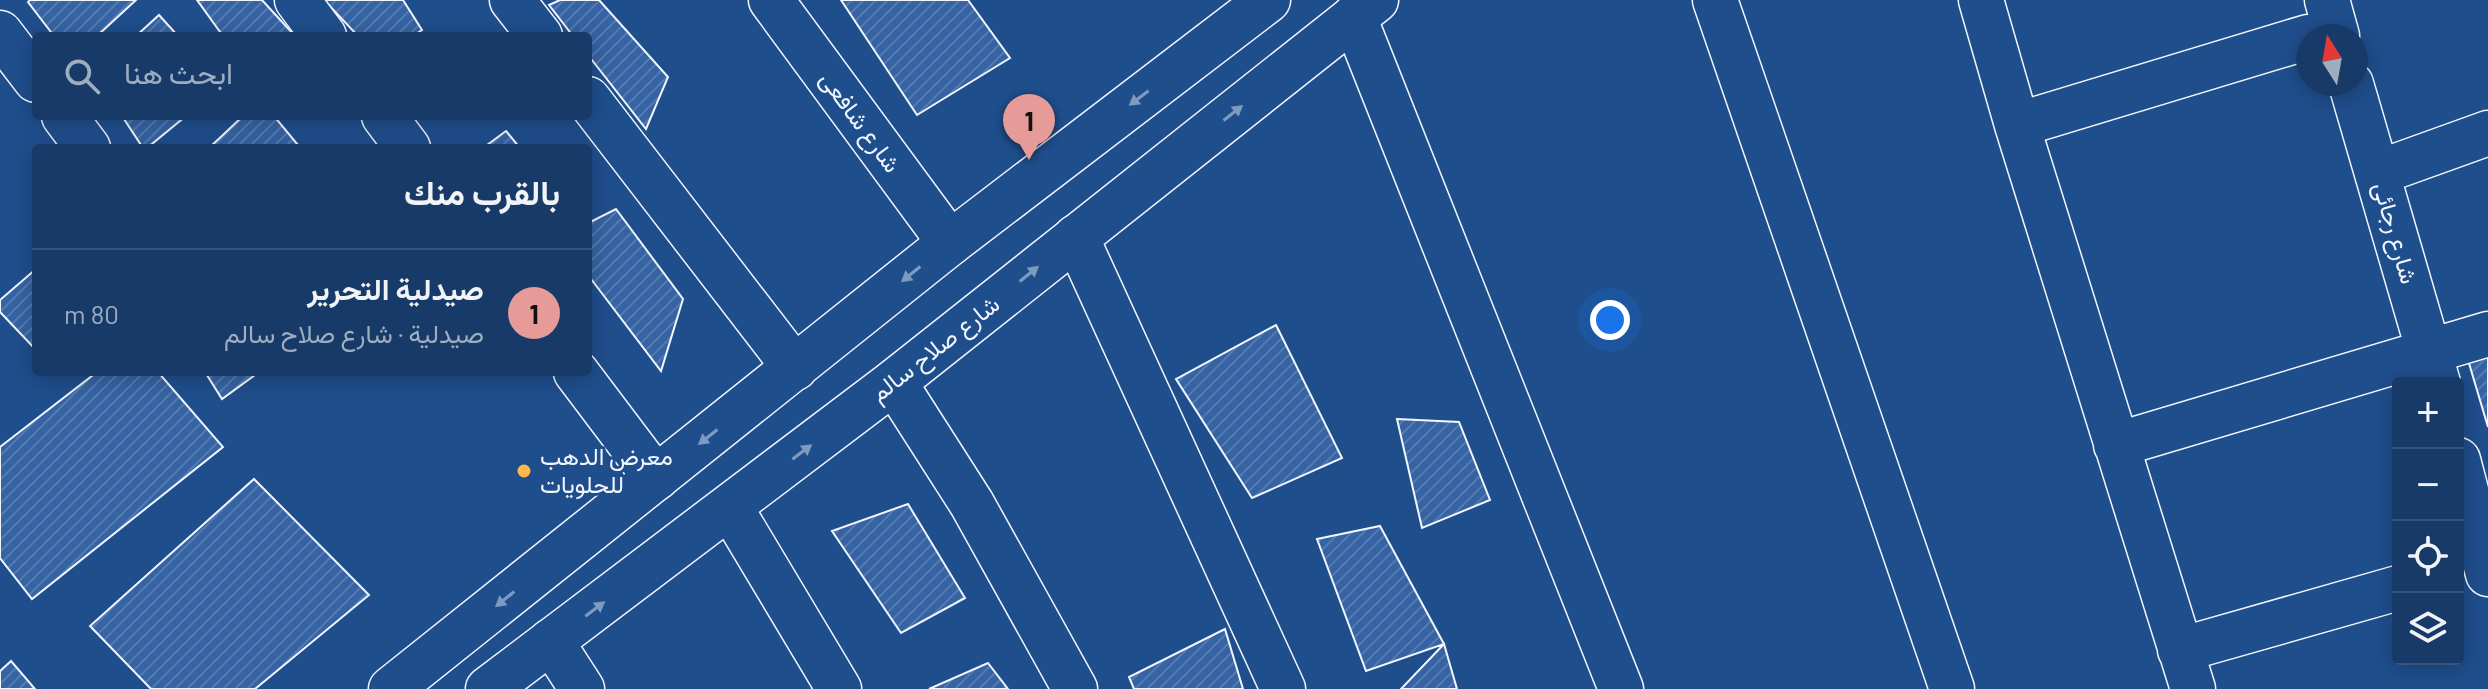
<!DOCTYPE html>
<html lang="ar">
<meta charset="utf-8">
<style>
:root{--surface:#173a69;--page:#20416f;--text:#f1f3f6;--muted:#9eadc0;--line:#36547d;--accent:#e69b98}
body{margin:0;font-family:Barlow,Vazirmatn,sans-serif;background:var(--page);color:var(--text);direction:rtl}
.controls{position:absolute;right:24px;bottom:24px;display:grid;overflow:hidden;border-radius:8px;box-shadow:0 4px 20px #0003}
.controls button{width:72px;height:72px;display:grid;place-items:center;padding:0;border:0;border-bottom:2px solid var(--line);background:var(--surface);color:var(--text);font:40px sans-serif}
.compass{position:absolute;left:2296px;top:24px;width:72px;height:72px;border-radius:50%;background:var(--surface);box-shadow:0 4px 20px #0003;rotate:349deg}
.you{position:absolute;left:1610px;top:320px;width:28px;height:28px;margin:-20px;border:6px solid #fff;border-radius:50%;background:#1a73e8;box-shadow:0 0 0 12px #1a73e833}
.badge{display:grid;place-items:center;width:52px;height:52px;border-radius:50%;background:var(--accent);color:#111;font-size:26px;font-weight:700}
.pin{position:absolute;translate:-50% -66px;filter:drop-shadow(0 2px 4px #0008)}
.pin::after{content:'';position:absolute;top:42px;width:28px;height:24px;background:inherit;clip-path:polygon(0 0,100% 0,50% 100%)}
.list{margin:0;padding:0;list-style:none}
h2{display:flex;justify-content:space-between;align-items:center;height:104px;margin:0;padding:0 32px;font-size:34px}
h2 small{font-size:26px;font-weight:400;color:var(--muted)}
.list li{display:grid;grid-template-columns:52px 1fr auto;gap:24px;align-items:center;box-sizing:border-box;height:128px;padding:0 32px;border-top:2px solid var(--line)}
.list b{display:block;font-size:30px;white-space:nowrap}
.list p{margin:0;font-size:26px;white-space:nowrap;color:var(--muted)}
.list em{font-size:26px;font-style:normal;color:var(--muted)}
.icon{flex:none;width:44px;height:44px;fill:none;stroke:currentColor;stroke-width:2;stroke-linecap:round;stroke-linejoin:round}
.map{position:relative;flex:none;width:2488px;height:689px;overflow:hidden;direction:ltr}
.search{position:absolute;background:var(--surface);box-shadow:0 4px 20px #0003;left:32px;top:32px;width:560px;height:88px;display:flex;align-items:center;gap:20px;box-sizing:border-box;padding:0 28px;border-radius:8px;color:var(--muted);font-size:30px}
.panel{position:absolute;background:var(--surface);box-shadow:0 4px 20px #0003;left:32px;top:144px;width:560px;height:232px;border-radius:8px;direction:rtl}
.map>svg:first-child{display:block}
.building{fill:url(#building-hatch);stroke:#f2f6ff;stroke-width:2}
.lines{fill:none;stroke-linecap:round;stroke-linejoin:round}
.minor-casing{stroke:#f2f6ff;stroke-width:47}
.primary-casing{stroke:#f2f6ff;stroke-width:47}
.minor{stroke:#1f4e8c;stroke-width:44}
.primary{stroke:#1f4e8c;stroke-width:44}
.oneway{fill:#7e9ac0}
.poi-dot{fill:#ffb74d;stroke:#1f4e8c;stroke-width:3}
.labels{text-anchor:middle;stroke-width:6;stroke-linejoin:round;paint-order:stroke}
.street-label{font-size:24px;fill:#f2f6ff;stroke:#1f4e8c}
.poi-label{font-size:24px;fill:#f2f6ff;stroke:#1f4e8c;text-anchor:start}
</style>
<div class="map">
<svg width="2488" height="689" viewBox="0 0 2488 689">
<defs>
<pattern id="building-hatch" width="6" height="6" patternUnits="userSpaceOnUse" patternTransform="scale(2)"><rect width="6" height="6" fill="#3563a3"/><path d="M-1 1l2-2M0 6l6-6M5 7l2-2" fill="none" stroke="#537ab1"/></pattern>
</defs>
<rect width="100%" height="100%" fill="#1f4e8c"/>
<path class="building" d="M30 0H136L97 36H54L28 2Z
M197 0H262L295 36H223Z
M324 0H403L422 30 413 36H358Z
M560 0H599L668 77 646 129 588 55V36H573L549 5Z
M841 0H968L1010 58 917 115Z
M159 15 178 36H136Z
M122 116H186L147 148H143Z
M243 116H274L298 145 294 148H209Z
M506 131 520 148H483Z
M616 209 683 299 661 371 588 275V223Z
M36 269V350L0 312V300Z
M1276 325 1342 458 1252 498 1176 379Z
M2488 354V427L2468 360Z
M97 372H158L223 447 32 599 0 558V447Z
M205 372H259L222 399Z
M1397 419 1459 422 1490 500 1422 528Z
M254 479 369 595 255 689H151L90 626Z
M908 504 965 598 901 633 832 531Z
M1380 526 1444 644 1366 671 1317 539Z
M1225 629 1243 689H1134L1129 677Z
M1444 644 1457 689H1401Z
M11 661 35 689H0V671Z
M988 663 1008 689H929Z"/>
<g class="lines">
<defs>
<path id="minor" d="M297 0 324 36
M512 0 540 36
M771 0 950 243
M1715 0 1952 689
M1981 0 2017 125
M2327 0 2337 36
M1354 17 1621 689
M0 33 36 80
M2351 84 2438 383
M588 99 795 368
M64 116 88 148
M384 116 408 148
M2377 173 2488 133
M1076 237 1283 689
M576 372 656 478
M894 382 972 504 1075 689
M2116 445 2488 334
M2458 460 2488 574
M730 507 839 689
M551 641 582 689
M2180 650 2398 588
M2193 689 2017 125 2308 37"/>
<path id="primary" d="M391 689 950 243 1268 0
M488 689 894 382 1376 0"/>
</defs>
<use href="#minor" class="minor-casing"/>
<use href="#primary" class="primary-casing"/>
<use href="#minor" class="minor"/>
<use href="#primary" class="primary"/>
</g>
<defs><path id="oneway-solid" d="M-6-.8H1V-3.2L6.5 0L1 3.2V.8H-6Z" transform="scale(2)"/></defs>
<g class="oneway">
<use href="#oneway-solid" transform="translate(1139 98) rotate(143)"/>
<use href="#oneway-solid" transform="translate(1233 113) rotate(-38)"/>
<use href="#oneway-solid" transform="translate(911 274) rotate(141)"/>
<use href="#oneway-solid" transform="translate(1029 274) rotate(-39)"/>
<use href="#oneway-solid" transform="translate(708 437) rotate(142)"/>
<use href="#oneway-solid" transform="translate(802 452) rotate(-37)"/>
<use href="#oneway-solid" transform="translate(505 599) rotate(141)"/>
<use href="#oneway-solid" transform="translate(595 609) rotate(-37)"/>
</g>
<circle class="poi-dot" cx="524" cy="471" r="8"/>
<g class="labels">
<g class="street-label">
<text transform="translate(860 122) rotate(54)" y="8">شارع شافعى</text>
<text transform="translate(2395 233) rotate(74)" y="8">شارع رجائى</text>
<text transform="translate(935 349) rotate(-38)" y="8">شارع صلاح سالم</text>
</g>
<g class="poi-label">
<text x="540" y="465">معرض الدهب<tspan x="540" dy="28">للحلويات</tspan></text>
</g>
</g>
</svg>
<div class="controls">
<button>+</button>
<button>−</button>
<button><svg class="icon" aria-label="locate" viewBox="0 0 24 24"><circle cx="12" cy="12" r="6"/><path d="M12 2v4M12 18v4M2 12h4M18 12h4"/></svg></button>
<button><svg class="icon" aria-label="layers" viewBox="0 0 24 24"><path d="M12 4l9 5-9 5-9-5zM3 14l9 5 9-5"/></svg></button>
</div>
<svg class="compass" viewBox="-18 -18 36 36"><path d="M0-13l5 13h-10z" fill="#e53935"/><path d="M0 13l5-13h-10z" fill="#9eadc0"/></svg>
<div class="you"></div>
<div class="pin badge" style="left:1029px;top:160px">1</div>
<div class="search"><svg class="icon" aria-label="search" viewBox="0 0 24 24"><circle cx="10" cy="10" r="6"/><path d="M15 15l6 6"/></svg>ابحث هنا</div>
<section class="panel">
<h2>بالقرب منك<small></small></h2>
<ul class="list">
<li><span class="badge">1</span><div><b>صيدلية التحرير</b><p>صيدلية · شارع صلاح سالم</p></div><em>80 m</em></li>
</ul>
</section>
</div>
